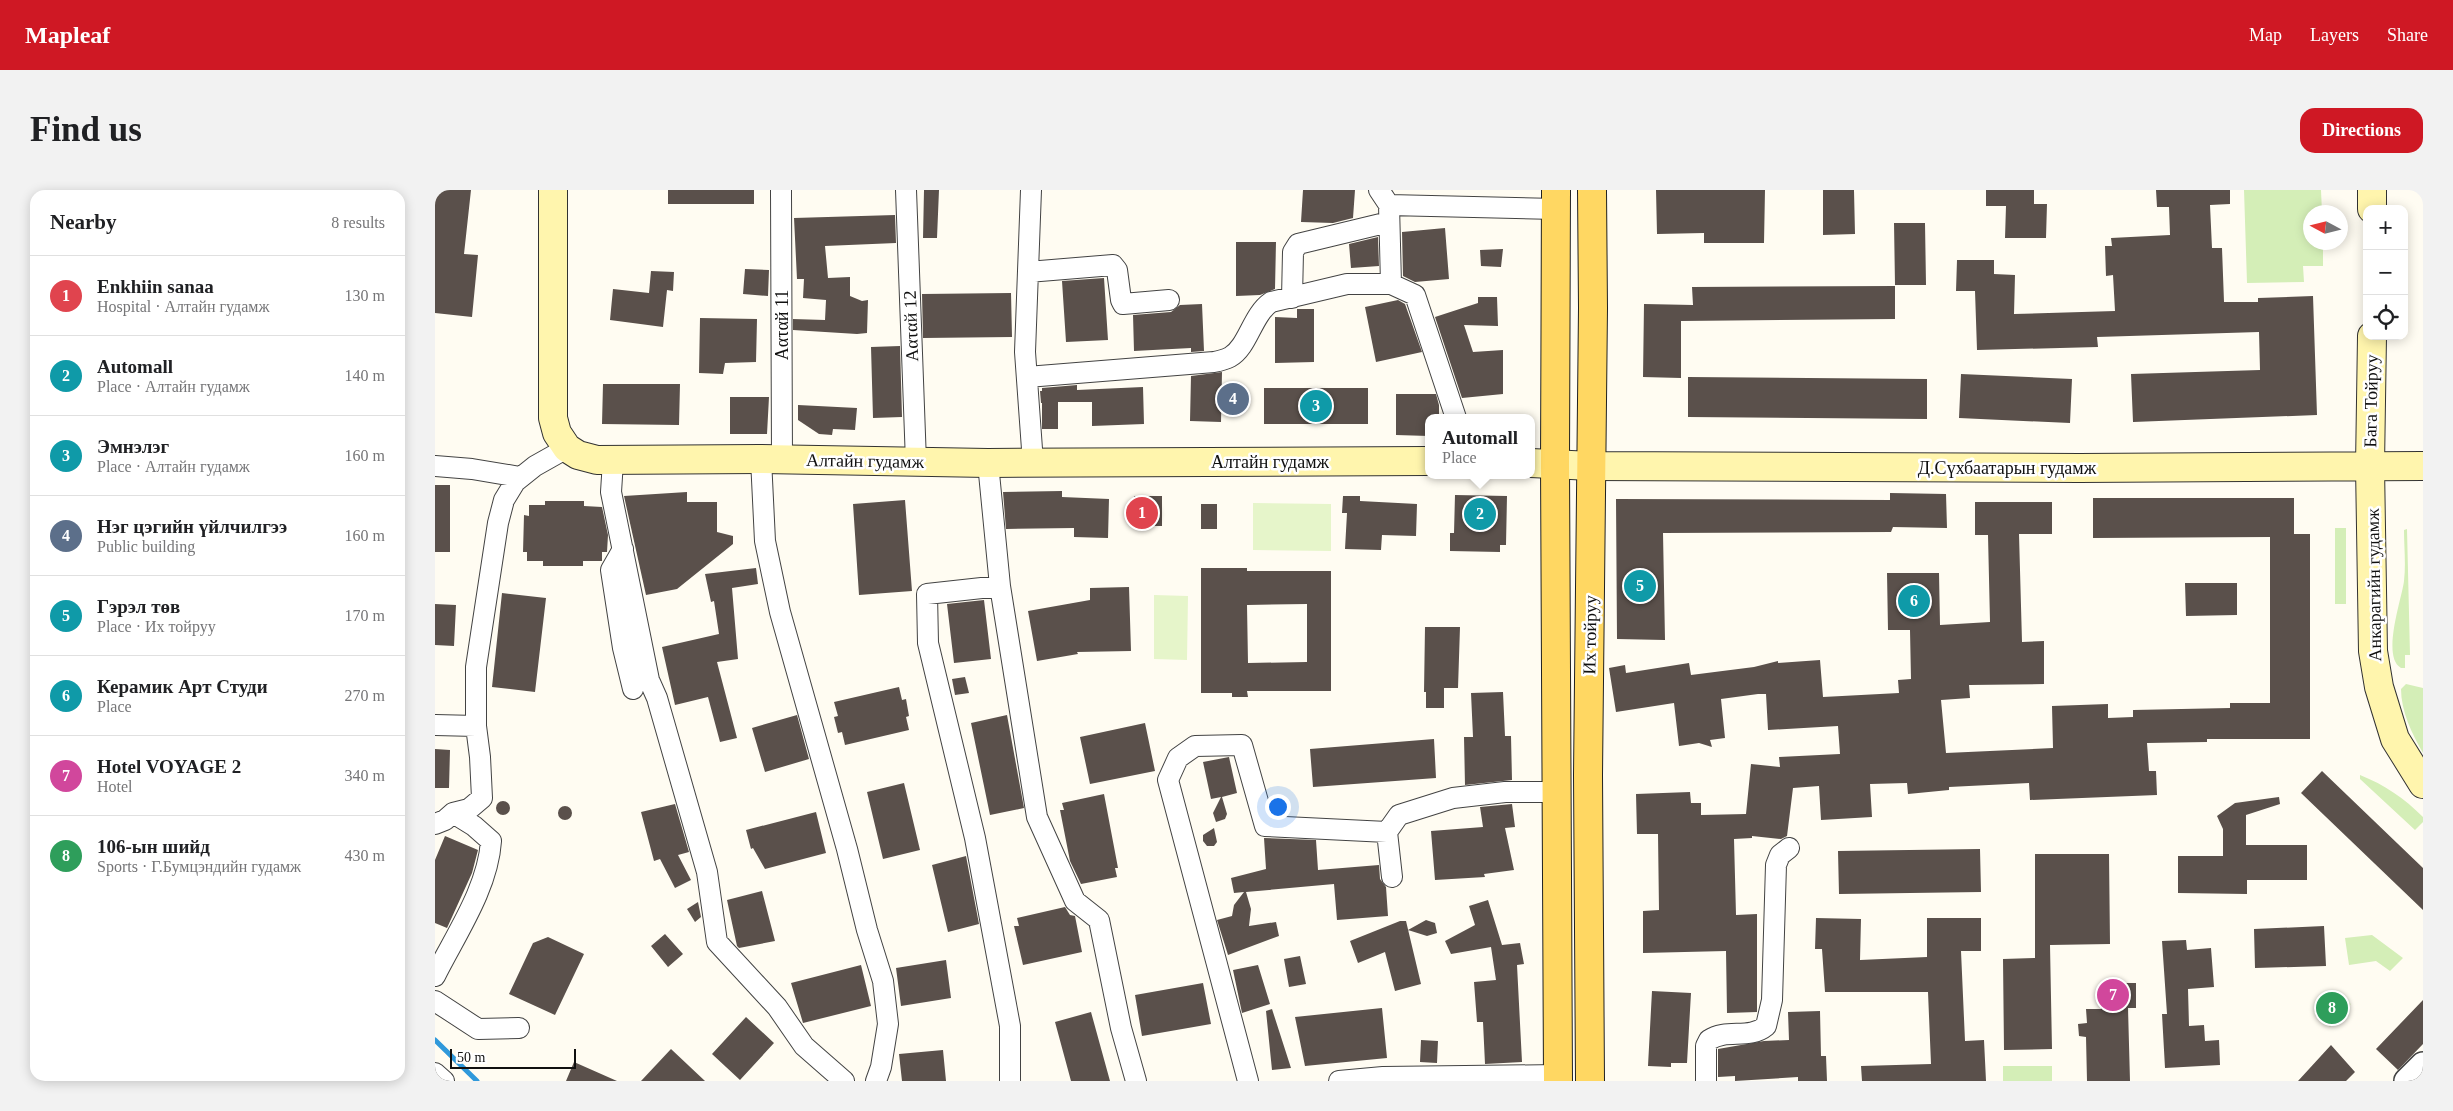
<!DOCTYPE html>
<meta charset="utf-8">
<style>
:root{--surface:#fff;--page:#f2f2f2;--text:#202124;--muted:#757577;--line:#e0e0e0;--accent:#cf1824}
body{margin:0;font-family:"Times New Roman",serif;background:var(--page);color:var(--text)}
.controls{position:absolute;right:15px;top:15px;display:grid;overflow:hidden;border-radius:10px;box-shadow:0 2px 12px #0003}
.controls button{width:45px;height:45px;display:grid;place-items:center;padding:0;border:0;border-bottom:1px solid var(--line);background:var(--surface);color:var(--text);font:25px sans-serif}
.compass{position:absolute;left:1868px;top:15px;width:45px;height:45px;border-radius:50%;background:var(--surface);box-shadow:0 2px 12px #0003;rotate:277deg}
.scale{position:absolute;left:15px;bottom:12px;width:126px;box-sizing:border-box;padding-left:5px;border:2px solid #101010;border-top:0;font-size:14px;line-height:18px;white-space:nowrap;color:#101010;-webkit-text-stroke:4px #fff;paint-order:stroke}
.you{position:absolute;left:842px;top:616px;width:18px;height:18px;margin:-12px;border:4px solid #fff;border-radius:50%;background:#1a73e8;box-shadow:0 0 0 8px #1a73e833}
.badge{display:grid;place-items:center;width:32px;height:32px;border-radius:50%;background:var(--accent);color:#fff;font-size:16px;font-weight:700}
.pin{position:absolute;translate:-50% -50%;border:2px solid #fff;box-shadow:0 1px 5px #0006}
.popup{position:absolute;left:990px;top:224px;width:110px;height:65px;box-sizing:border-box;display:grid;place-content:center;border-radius:10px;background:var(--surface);filter:drop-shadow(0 1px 4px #0005);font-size:16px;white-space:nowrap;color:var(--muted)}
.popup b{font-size:19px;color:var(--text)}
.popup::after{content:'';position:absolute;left:50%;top:100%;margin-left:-10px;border:10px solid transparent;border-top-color:var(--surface)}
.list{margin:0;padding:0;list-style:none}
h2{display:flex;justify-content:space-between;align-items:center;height:65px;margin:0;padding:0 20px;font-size:21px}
h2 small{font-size:16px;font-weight:400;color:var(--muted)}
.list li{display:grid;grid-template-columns:32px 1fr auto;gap:15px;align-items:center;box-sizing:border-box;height:80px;padding:0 20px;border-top:1px solid var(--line)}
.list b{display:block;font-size:19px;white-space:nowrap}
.list p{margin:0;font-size:16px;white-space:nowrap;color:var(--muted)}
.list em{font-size:16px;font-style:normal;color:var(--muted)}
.icon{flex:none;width:28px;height:28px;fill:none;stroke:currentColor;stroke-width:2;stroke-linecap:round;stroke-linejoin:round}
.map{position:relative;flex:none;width:1988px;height:891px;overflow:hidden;border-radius:15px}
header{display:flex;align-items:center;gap:30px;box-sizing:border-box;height:70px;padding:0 25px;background:var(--accent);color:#fff}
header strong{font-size:24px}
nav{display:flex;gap:28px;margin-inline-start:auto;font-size:18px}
.intro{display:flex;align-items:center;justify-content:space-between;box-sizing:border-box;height:120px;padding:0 30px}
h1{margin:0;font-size:35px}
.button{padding:12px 22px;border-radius:15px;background:var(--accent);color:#fff;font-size:18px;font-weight:700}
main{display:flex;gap:30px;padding:0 30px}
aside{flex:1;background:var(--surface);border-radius:15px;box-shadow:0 2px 12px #0003}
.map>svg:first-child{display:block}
.green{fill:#d4eeb7}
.pitch{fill:#e6f5ca}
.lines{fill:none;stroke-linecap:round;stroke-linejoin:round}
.stream{stroke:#3099db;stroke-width:5}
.building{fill:#5a504b;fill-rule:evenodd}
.minor-casing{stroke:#434343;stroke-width:22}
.tertiary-casing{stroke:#434343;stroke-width:28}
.secondary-casing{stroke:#323232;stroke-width:30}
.primary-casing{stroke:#212121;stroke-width:30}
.minor{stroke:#fff;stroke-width:20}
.tertiary{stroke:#fff;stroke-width:25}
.secondary{stroke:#fff5ad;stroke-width:28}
.primary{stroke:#ffd762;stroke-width:28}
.labels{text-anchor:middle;stroke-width:5;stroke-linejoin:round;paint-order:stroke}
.street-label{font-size:18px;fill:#101010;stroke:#fff}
</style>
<header>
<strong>Mapleaf</strong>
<nav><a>Map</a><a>Layers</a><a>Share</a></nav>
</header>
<div class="intro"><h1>Find us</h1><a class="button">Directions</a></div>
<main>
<aside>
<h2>Nearby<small>8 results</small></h2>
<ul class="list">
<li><span class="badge" style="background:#e0444e">1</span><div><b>Enkhiin sanaa</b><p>Hospital · Алтайн гудамж</p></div><em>130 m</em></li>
<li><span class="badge" style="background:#0f9aa8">2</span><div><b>Automall</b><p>Place · Алтайн гудамж</p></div><em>140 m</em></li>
<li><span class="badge" style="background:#0f9aa8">3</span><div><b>Эмнэлэг</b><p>Place · Алтайн гудамж</p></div><em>160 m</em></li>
<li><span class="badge" style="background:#5c6f8a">4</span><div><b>Нэг цэгийн үйлчилгээ</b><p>Public building</p></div><em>160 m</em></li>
<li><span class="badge" style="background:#0f9aa8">5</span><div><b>Гэрэл төв</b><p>Place · Их тойруу</p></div><em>170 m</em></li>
<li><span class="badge" style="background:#0f9aa8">6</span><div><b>Керамик Арт Студи</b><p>Place</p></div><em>270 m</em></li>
<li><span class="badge" style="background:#d1479c">7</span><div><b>Hotel VOYAGE 2</b><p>Hotel</p></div><em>340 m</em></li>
<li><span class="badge" style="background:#2e9e5b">8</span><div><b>106-ын шийд</b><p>Sports · Г.Бумцэндийн гудамж</p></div><em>430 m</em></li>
</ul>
</aside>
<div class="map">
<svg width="1988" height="891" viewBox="0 0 1988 891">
<rect width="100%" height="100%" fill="#fffcf2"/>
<path class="green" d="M1809 0H1886L1887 22H1876V52L1888 53V76H1868L1869 92 1812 93Z
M1900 338H1911V414H1900Z
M1972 339 1975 465H1970V478H1966C1946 467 1967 408 1969 391 1971 374 1969 356 1969 340Z
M1971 494 1988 498V563C1977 544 1966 521 1966 499Z
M1925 585C1950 595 1969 608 1988 627V632L1980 640 1925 589Z
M1937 745 1968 768 1955 781 1941 771 1914 775 1910 748Z
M1568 876H1617V891H1568Z"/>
<path class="pitch" d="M818 313 896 314V361L818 360Z
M719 405 753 406 752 470 719 469Z
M1898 801 1916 814 1895 837 1879 821Z"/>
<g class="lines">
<path class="stream" d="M0 850 42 891"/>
</g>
<path class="building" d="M0 0H36L29 64 43 65 37 127 0 123Z
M233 0H319V14H233Z
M489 0H504L502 48H488Z
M868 0H920L918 28 898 33 866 32Z
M1221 0H1330L1329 53H1269V43L1222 44Z
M1388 0H1419L1420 44 1388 45Z
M1551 0H1599V14H1612L1611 48H1570L1571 16H1551Z
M1721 0H1795V14L1775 15 1777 58H1787L1789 112H1823V108L1878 106 1882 225 1698 232 1696 184 1825 180 1824 142 1662 147 1663 157 1542 160 1540 101H1521L1522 70H1559V84L1580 85 1579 124 1680 121 1678 85 1671 86 1670 56H1677L1676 48 1735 45 1734 17H1722Z
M460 25 461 53 390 56 393 88 415 87V106L427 111 433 110 432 143 422 144 358 140V129L390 130 391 110 368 108 369 89H362L359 28Z
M1459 33H1490L1491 95H1460Z
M1010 38 1014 89 980 92 968 86 967 42Z
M943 47 944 76 916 78 914 54Z
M801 52H841L840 99 825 105 801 106Z
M1068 59 1066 77 1046 76 1045 60Z
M310 79 334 80 333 106 308 104Z
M216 81 239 82 238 101 232 100 228 137 175 130 178 99 214 103Z
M669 88 673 150 631 152 627 91Z
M1460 96V129L1246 131V188L1208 187 1209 114 1258 115 1257 97Z
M576 103 577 147 488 148 487 104Z
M1043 107H1062L1063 136 1029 135 1038 162 1068 160V204L1027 208 1000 127 1043 113Z
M963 110 970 114 987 162 941 172 930 117Z
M767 114 769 161 756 162V158L699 161 698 125 736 122 745 115Z
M862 119H879V172L840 173V127L862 128Z
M265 128 322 129 321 172 290 173 288 184 264 183Z
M465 156 467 227 438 228 436 157Z
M787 182 786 232 755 231 756 186Z
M1526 184 1637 189 1635 233 1524 228Z
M1253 187 1492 189V229L1253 227Z
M168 194H245L244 235 167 234Z
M642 195V200L708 197 709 234 657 236V212H623V239H607V213H606L605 201H607V198Z
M829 198H933V234H829Z
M961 204H1001L1004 215V228H994V246L961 245Z
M295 207H334L332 244H295Z
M363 215 422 218 420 240 398 239 397 245 384 244 363 230Z
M0 295H15V362H0Z
M627 301V307L674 309 673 348 639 347V338L571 339 568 302Z
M252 302V312H282V342L298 346V354L242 399 211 405 189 306Z
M1455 303 1511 304 1512 338 1458 337 1456 342 1228 343 1230 450 1182 449 1181 309 1455 310Z
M1020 305 1072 306 1071 355H1065V362L1015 361V343H1019Z
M699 306H727V336H698Z
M908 306H925V311L982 314 981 346 947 345 946 360 910 359 912 323H907Z
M1658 308H1859V344H1875V549H1772V552L1712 553 1714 581H1721L1722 605 1595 610 1594 593 1514 597V600L1473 604 1472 593 1435 594 1437 627 1386 630 1384 596 1358 598 1352 646 1346 649 1317 646V648L1299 649 1301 725 1322 724V822L1292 823 1291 761 1208 763V721L1224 720 1223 644H1202L1201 604 1255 602 1256 613H1266V625L1311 624 1316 574 1345 577 1344 567 1405 564 1403 536 1333 540 1331 504H1323L1286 509 1290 548 1275 550 1277 557 1264 553 1244 556 1239 513 1181 522 1174 478 1190 475 1191 483 1254 473 1256 485 1319 477 1343 471V473L1385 470 1388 507 1464 503 1463 490 1476 489 1475 440H1453L1452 383H1504L1505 435 1555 432 1553 345H1540V312H1617V344H1584L1587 452 1609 451V494L1534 495 1535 508 1506 510 1511 563 1618 558 1617 516 1673 514V528L1698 527V520L1795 518V513H1835V347L1658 348Z
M470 310 477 401 424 405 418 314Z
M110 311H149V316L167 317 173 345 172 362H167V371H148V376H108V371H92V362H88L89 325 94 326V315H110Z
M766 314H782V339H766Z
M321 378 323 394 297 398 303 469 282 472 302 548 285 552 273 507 240 515 227 457 284 444 279 411 276 412 270 384Z
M766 378H812V381H896V501H812L813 507H797V503H766ZM872 414V472L813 473 812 415Z
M1750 393H1802V425L1751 426Z
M694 397 696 461 642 462 643 464 602 471 593 421 655 410V398Z
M67 403 111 408 100 502 57 497Z
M549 410 556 469 519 473 512 414Z
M0 414 21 415 19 456 0 455Z
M990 437H1025L1023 498H1009V518H991V502H989Z
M530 487 534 503 520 505 517 489Z
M464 497 467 510 471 509 474 526 471 527 474 540 410 555 407 542 403 543 399 527 403 526 399 512Z
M1068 502 1070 546H1076L1077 590 1030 595 1029 547H1038L1036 503Z
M362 525 374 569 330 582 317 538Z
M572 525 589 618 555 625 536 533Z
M710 533 720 581 655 594 645 547Z
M999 549 1001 588 878 597 875 559Z
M0 559 15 560 14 598H0Z
M794 567 802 603 787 607 792 624 790 629 781 632 778 623 786 607 776 609 768 572Z
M1887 581 1988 678V720L1866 603Z
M469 593 485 660 448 669 432 602Z
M669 604 683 678H680L682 687 646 694 635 671 625 620H629L627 613Z
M1844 607 1845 614 1811 625V655H1872V690H1812V704L1743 703V666H1788V639L1782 626 1800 613Z
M61 618a7 7 0 1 1 14 0a7 7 0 1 1-14 0Z
M240 614 254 662 243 665 256 690 240 698 225 669 219 671 206 622Z
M1077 614 1080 637 1070 638 1079 680 1049 684 1050 687 1000 690 996 641 1048 637 1045 617Z
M123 623a7 7 0 1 1 14 0a7 7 0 1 1-14 0Z
M381 622 391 663 330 679 318 658 316 659 311 640Z
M779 638 782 652 779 656H772L768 651V645Z
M10 646 43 660 37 683 12 738 0 733V670Z
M829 648 881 650 883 680 944 675 945 689 951 697 953 726 902 730 899 694 811 702 816 719 814 736 841 732 844 746 793 765 782 730 797 726 799 715 809 702 799 703 796 688 831 679Z
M1545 659 1546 702 1404 704 1403 661Z
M1600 664H1674L1675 754 1615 755 1617 859 1569 860 1568 769 1600 768Z
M531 666 544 734 513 742 497 675Z
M327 701 340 751 304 758 302 756 292 710Z
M1053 710 1067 755 1085 753 1089 774 1082 775 1087 872 1050 874 1048 832H1042L1039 792 1061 790 1056 757 1016 764 1010 751 1040 735 1034 716Z
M263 712 266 727 260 732 252 719Z
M630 717 635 725 640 726 647 762 588 775 579 736H584L582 728Z
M1381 728 1426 729 1425 770 1492 767V728H1546V761H1526L1530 851 1549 850 1551 891H1427L1426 876 1496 874 1493 802H1390L1387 759H1380Z
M991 730 1000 733 1002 743 992 746 973 740Z
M965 731H971L986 794 960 801 950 762 923 773 915 751Z
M1889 736 1891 776 1820 778 1819 739Z
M230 744 248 764 233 777 216 756Z
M113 747 149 764 120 825 74 804 98 753Z
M1751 750 1752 760 1776 758 1779 797 1753 799 1754 836 1769 835 1770 851 1784 850 1785 875 1730 878 1727 824H1732L1727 751Z
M865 766 871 794 854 797 849 769Z
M511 770 516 808 466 816 461 778Z
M426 775 436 816 368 833 356 793Z
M823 775 835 814 807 823 798 780Z
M768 793 776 834 707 846 700 805Z
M1666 793H1701V818H1693L1695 891H1652L1651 847 1644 846 1643 834 1652 833 1651 819H1666Z
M1217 801 1256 803 1252 873H1236V877L1213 876Z
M1988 810V854L1963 880 1941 859Z
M947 818 952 868 870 876 860 827Z
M837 819 856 878 837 880 831 821Z
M1385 821 1386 866H1391L1392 891H1363V887L1300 891V886L1283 887V859L1329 851 1354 850 1353 822Z
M656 822 675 891H636L620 832Z
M311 827 339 853 305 890 277 864Z
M986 850 1003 851 1002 873 985 872Z
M1896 855 1920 882 1911 891H1863Z
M236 859 270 891H206Z
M508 860 511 891H467L464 864Z
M139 872 182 891H131Z"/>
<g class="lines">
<defs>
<path id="minor" d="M346 0 347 269
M471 0 481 272
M596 0 590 162 598 273
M944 0 954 15 1121 19
M954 15 956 94 980 105 1021 228
M593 82 678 75 682 80 686 110 688 114 734 110
M857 108 858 62 863 54 954 32
M592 187 779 172C784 171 791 169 795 167 813 157 817 125 836 112L912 94H956
M326 269 330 351 345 422 412 659 432 740 448 791 453 834 446 877 441 891
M178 271 176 302 214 490 222 508 272 682 282 752 342 817 369 856 409 891
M553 273 565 396 602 627 640 711 664 730 686 838 701 891
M0 276 37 279 85 287
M188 359 176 380 188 458 198 499
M565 396 492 404 493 453 540 648 575 836V891
M0 535 41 536
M0 634 10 630 18 623 34 619 47 608 45 567 41 536V477L63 333 69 310 80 292 100 276 132 258
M957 687 952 642 964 625 1018 608 1070 602H1122
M0 786C21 744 53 698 56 651L39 636 18 623
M0 811 43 839 84 838
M0 883 9 891
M813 891 733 590 743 568 760 556 807 555 830 636 952 642
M904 891 948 887 1123 885
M1271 891V856L1274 850C1292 838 1314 850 1331 836L1337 810 1341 675 1345 665 1354 658"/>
<path id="tertiary" d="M1972 891 1988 875"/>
<path id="secondary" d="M118 0V228L122 243 132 258 143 265 162 270 326 269 553 273 994 271
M1937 0V19
M1937 146 1935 276 1938 461 1944 497 1960 549 1988 594
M1096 273 1156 276 1644 278 1988 276"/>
<path id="primary" d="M1121 0 1120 274 1123 891
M1155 891 1153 585 1158 118 1157 0"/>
</defs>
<use href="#minor" class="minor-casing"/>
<use href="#tertiary" class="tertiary-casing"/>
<use href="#secondary" class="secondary-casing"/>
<use href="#primary" class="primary-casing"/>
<use href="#minor" class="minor"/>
<use href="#tertiary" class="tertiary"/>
<use href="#secondary" class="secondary"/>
<use href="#primary" class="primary"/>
</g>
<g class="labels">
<g class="street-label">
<text transform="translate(347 135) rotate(-90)" y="6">Ααταй 11</text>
<text transform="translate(476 136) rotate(-92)" y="6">Ααταй 12</text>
<text transform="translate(1936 211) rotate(-89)" y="6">Бага Тойруу</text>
<text transform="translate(430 271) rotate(1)" y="6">Алтайн гудамж</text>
<text x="835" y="278">Алтайн гудамж</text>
<text x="1572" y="284">Д.Сүхбаатарын гудамж</text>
<text transform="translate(1939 395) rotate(-91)" y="6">Анкарагийн гудамж</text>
<text transform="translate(1155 445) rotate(-89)" y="6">Их тойруу</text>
</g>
</g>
</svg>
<div class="controls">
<button>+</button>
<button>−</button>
<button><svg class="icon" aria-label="locate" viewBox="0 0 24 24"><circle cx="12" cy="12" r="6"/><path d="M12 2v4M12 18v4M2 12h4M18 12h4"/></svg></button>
</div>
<svg class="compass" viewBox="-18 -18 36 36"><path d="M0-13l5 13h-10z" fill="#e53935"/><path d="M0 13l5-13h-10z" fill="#757577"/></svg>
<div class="scale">50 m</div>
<div class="you"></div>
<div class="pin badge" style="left:707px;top:323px;background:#e0444e">1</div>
<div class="pin badge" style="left:1045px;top:324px;background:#0f9aa8">2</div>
<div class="popup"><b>Automall</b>Place</div>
<div class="pin badge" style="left:881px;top:216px;background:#0f9aa8">3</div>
<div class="pin badge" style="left:798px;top:209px;background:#5c6f8a">4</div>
<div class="pin badge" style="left:1205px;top:396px;background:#0f9aa8">5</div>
<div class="pin badge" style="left:1479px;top:411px;background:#0f9aa8">6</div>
<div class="pin badge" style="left:1678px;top:805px;background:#d1479c">7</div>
<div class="pin badge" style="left:1897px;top:818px;background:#2e9e5b">8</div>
</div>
</main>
